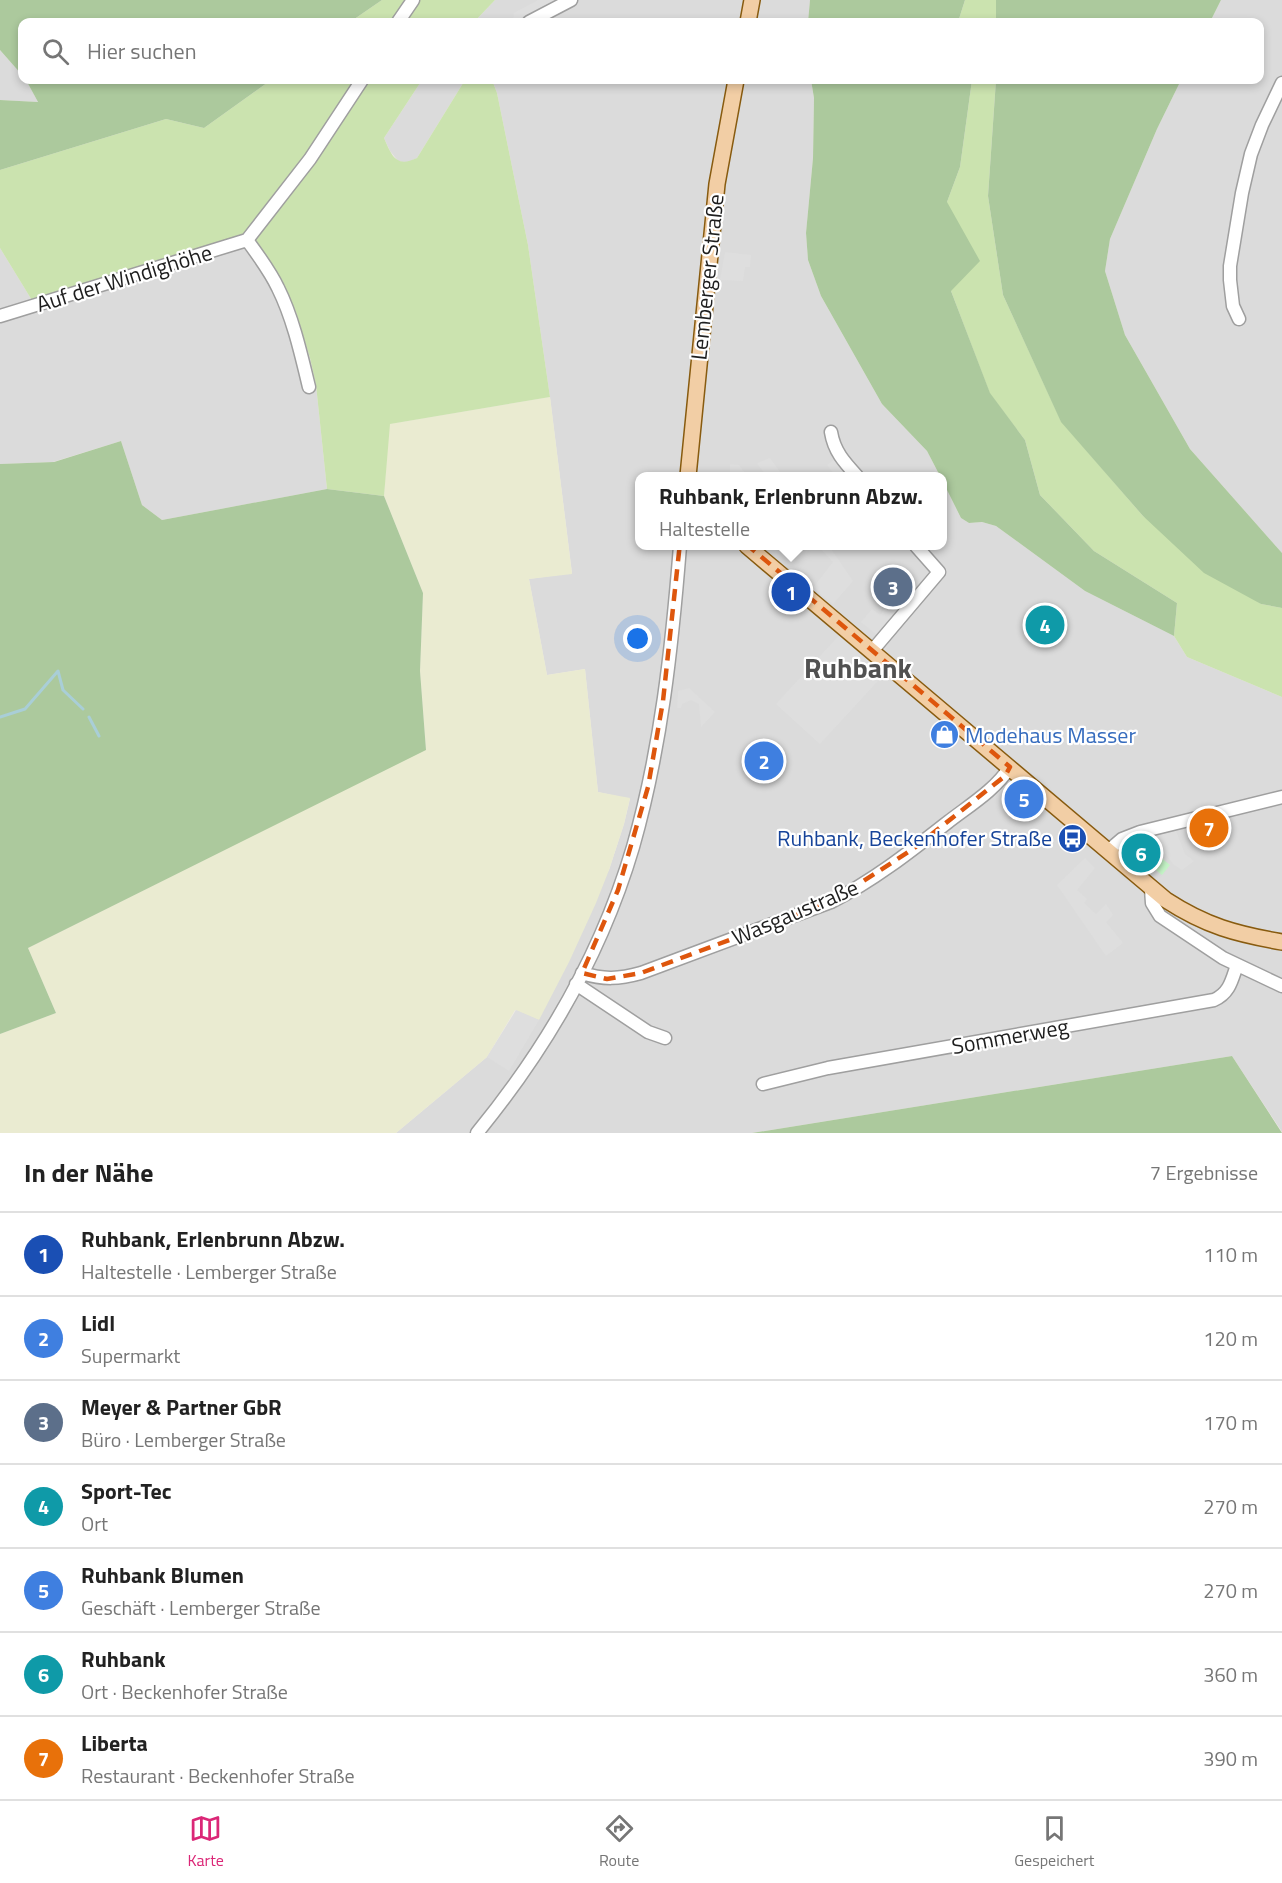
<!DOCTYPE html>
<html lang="de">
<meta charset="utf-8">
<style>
:root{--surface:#fff;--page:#f2f2f2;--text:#222;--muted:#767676;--line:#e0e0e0;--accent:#db2777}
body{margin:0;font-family:"Titillium Web",sans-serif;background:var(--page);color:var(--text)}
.you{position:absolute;left:638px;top:639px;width:21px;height:21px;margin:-15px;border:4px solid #fff;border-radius:50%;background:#1a73e8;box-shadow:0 0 0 9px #1a73e833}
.badge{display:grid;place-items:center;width:39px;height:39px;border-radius:50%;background:var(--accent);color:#fff;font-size:20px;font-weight:700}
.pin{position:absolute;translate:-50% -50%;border:3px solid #fff;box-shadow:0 2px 6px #0006}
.popup{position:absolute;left:635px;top:472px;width:312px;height:78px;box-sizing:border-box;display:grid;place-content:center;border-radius:12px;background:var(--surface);filter:drop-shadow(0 2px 4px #0005);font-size:20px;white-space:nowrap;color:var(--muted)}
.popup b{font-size:22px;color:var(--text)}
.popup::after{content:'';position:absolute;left:50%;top:100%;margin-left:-12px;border:12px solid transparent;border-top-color:var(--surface)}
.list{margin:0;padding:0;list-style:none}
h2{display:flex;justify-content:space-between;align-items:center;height:78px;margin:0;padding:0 24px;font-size:26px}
h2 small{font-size:20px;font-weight:400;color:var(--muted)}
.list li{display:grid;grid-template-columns:39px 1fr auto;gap:18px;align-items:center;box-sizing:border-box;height:84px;padding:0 24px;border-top:2px solid var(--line)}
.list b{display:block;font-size:22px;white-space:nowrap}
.list p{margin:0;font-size:20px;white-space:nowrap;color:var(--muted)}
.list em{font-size:20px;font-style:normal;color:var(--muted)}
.icon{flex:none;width:33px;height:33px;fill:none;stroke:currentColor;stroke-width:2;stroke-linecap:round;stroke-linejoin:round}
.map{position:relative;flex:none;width:1282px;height:1133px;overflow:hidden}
.search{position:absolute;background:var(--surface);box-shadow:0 3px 9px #0003;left:18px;right:18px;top:18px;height:66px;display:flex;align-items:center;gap:15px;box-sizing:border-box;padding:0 21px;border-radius:12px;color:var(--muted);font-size:22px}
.sheet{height:666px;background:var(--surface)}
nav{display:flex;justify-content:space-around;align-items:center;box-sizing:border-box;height:84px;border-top:2px solid var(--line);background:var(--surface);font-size:16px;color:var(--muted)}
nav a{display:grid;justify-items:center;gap:3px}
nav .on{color:var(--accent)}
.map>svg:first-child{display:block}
.residential{fill:#dbdbdb}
.farmland{fill:#eaebd1}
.grass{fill:#cbe3af}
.forest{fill:#acc99d}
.park{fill:#c5f4c7}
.parking{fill:#dedede}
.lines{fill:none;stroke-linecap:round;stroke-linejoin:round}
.stream{stroke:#a9ced7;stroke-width:3}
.minor-casing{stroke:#9f9f9f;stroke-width:15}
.major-casing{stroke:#885b0f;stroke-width:18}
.minor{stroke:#fff;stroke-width:12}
.major{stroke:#f2cea5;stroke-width:15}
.marked{fill:none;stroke:#de560d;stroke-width:4.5;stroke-dasharray:12 8;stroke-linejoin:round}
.labels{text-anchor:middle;stroke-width:4.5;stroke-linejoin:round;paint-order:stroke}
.street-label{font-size:22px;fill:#1e1e1e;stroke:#fff}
.shop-label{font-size:22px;fill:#366cbe;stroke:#fff;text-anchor:start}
.transit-label{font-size:22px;fill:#164399;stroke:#fff;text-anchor:end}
.district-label{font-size:28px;font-weight:bold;fill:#515151;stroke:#fff}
</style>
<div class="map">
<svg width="1282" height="1133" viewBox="0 0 1282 1133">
<rect width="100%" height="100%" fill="#eeeae4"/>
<path class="residential" d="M495 0H810L808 22H474Z
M1221 0H1282V553L1190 449 1125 335 1105 271 1110 239 1157 129 1181 80H1260V22H1210Z
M0 50 22 75V80H26L38 102 0 100Z
M422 80H465L417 158 407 163 398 161 390 151 384 138Z
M492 80H811L814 98 813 158 806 233 808 260 821 296 882 404 927 451 940 476H640V546H942L943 482 961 518 969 523 982 522 996 526 1085 591 1174 636 1187 657 1282 697V1132L1232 1056 752 1133H396L487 1057 609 870 624 824 630 799 598 792 585 669 547 675 529 579 572 573 550 397 528 245 497 93Z
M249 231 282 280 296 312 310 358 316 385 327 489 162 520 142 505 121 441 53 462 0 464V248L33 302Z"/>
<path class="farmland" d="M550 397 572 574 529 579 547 675 585 669 598 792 630 798 624 824 609 870 596 903 569 962 539 1020 515 1010 487 1057 396 1133H0V1034L56 1013 28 948 426 749 420 671 423 593 384 496 389 424Z"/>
<path class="grass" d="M382 0H495L474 22H350Z
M965 0H996V22H958Z
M271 80H422L384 138C392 156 396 168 417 158L465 80H492L497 93 528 245 550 397 390 424 384 496 327 489 316 385 310 358 296 312 282 280 250 231 244 237 33 302 0 248V170L166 119 204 128Z
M972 80H996L988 196 1003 295 1061 421 1143 516 1261 604 1282 608V697L1187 657 1174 636 1177 603 1094 551 1040 495 1025 440 990 394 951 291 947 202 960 167Z"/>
<path class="forest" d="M0 0H382L350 22H22V75L0 50Z
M810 0H965L958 22H808Z
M996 0H1221L1210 22H996Z
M26 80H271L204 128 166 119 0 170V100L38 102Z
M811 80H972L960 167 947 202 980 261 951 291 990 393 1025 440 1040 495 1094 551 1177 603 1174 636 1085 591 996 526 982 522 969 523 961 518 943 482 942 476H940L927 451 882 404 821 296 808 260 806 233 813 158 814 98Z
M996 80H1181L1157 129 1110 239 1105 271 1125 335 1190 449 1282 553V608L1261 604 1204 573 1143 516 1061 422 1003 295 988 196Z
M121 441 142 505 162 520 327 489 384 496 423 593 420 671 426 750 28 948 56 1013 0 1034V464L54 462Z
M1232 1056 1282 1133H752Z"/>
<path class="park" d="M1148 847 1170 865 1162 875 1140 857Z"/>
<path class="parking" d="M538 0H555L513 22 514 13Z
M725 252 751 255 750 267H745L743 281 720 280Z
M770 458 783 476H766L757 463Z
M835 459 850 476H836L827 465Z
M730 464 739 465 747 476H730Z
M818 546H829L853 581 833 604 813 588 833 562Z
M911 584 917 590 899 612 892 607Z
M885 608 893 615 877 635 861 622 872 609 880 615Z
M843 631 887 671 820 744 776 704Z
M689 688 715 712 701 727 699 704 691 700 682 704 681 708H677L678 691Z
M1176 831 1185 854 1194 861 1182 870 1174 865 1153 837Z
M1085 858 1095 868 1077 890 1087 899 1084 903 1096 914 1106 904 1113 915 1106 922 1123 943 1106 956 1057 885Z
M516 1010 539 1020 509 1071 487 1057Z"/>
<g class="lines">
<path class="stream" d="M0 717 25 709 58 671 63 690 83 709
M89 717 99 736"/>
<defs>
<path id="minor" d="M398 22 413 0
M529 22 571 0
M247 240C258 255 270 271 278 288 293 318 301 354 309 387
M0 316 247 240 310 159 362 80
M1239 319 1233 306 1230 280V266L1242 193 1251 154 1262 125 1282 83
M831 432C834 451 844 462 857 476
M872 651 939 572 916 546
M1108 851 1122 839 1140 832 1282 797
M1151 889 1152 903 1160 916 1223 958 1282 986
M582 973C604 980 619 979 641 973L831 902C873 881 911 851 948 822 970 805 995 790 1010 767
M576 984 648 1032 665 1038
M763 1084 828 1068 1214 1000C1230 993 1232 979 1237 965
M477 1133C546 1049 602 952 633 847 661 749 672 647 680 546"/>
<path id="major" d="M748 22 752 0
M688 476 717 184 736 80
M747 546 1166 900C1206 926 1236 934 1282 942"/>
</defs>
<use href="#minor" class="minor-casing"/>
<use href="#major" class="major-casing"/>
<use href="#minor" class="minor"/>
<use href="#major" class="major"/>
</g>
<path class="marked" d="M700 505 1010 767 1005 776 913 849 831 902 641 973 607 979 582 973 618 890 648 787 663 701 682 524Z"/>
<defs>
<symbol id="shop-disc" viewBox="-11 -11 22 22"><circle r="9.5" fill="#3f7fe0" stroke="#fff"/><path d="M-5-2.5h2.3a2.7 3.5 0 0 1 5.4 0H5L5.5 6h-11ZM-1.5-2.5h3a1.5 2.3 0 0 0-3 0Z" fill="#fff"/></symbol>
<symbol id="bus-disc" viewBox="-11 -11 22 22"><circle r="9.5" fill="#1a4fb4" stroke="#fff"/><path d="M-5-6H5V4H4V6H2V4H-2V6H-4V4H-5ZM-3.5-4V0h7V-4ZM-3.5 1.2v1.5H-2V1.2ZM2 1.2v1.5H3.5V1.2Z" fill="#fff"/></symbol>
</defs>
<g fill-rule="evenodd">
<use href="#shop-disc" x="928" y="718" width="33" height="33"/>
<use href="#bus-disc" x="1056" y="822" width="33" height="33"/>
</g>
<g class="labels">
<g class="street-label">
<text transform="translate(707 277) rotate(-84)" y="8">Lemberger Straße</text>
<text transform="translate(124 278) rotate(-17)" y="8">Auf der Windighöhe</text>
<text transform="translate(795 912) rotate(-23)" y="8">Wasgaustraße</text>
<text transform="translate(1010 1036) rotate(-10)" y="8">Sommerweg</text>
</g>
<g class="shop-label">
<text x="965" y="743">Modehaus Masser</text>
</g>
<g class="transit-label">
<text x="1052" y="846">Ruhbank, Beckenhofer Straße</text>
</g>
<g class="district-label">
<text x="858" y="678">Ruhbank</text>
</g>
</g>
</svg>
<div class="you"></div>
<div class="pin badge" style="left:791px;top:592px;background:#1a4fb4">1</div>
<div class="popup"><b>Ruhbank, Erlenbrunn Abzw.</b>Haltestelle</div>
<div class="pin badge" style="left:764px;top:761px;background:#3f7fe0">2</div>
<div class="pin badge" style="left:893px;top:587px;background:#5c6f8a">3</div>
<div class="pin badge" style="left:1045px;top:625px;background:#0f9aa8">4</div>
<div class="pin badge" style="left:1024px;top:799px;background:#3f7fe0">5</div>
<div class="pin badge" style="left:1141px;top:853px;background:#0f9aa8">6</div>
<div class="pin badge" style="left:1209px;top:828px;background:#e8710a">7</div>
<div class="search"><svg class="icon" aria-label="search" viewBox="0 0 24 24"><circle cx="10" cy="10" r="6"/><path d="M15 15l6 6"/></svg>Hier suchen</div>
</div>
<section class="sheet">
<h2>In der Nähe<small>7 Ergebnisse</small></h2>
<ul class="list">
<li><span class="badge" style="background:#1a4fb4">1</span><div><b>Ruhbank, Erlenbrunn Abzw.</b><p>Haltestelle · Lemberger Straße</p></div><em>110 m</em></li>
<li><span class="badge" style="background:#3f7fe0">2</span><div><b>Lidl</b><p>Supermarkt</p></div><em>120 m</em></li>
<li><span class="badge" style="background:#5c6f8a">3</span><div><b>Meyer &amp; Partner GbR</b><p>Büro · Lemberger Straße</p></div><em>170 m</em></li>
<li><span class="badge" style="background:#0f9aa8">4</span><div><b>Sport-Tec</b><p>Ort</p></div><em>270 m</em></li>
<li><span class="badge" style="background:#3f7fe0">5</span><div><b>Ruhbank Blumen</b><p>Geschäft · Lemberger Straße</p></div><em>270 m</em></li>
<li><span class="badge" style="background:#0f9aa8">6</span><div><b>Ruhbank</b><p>Ort · Beckenhofer Straße</p></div><em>360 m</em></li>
<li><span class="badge" style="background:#e8710a">7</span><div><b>Liberta</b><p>Restaurant · Beckenhofer Straße</p></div><em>390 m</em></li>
</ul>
</section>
<nav>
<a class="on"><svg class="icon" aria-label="map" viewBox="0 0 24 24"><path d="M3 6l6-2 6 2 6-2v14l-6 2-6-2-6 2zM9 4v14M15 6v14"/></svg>Karte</a>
<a><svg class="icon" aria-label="directions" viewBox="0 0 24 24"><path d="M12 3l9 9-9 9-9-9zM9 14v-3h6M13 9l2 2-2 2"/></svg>Route</a>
<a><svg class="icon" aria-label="saved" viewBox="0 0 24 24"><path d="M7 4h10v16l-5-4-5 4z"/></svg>Gespeichert</a>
</nav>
